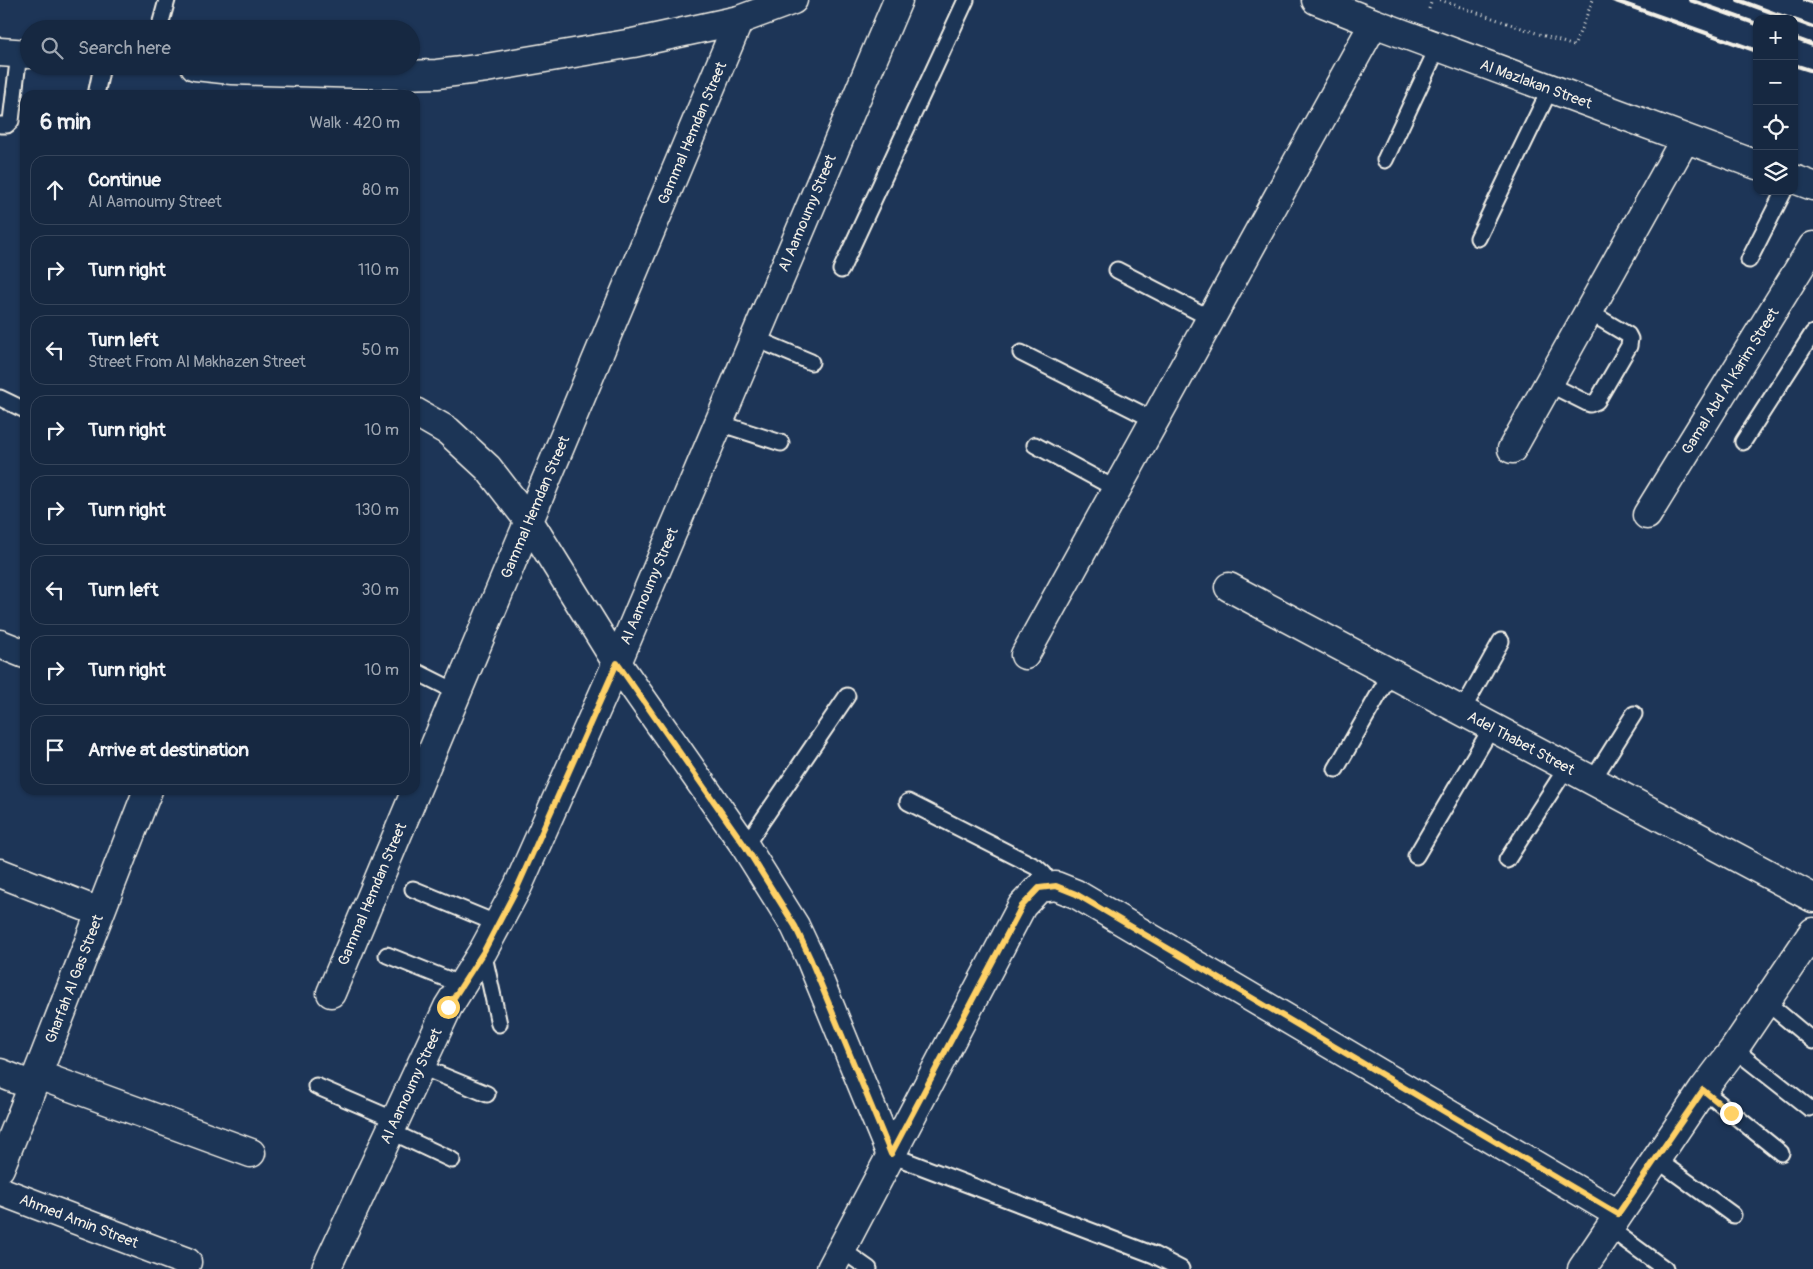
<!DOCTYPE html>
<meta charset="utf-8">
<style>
:root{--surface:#162841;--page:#1f3048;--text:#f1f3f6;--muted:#9ea6b1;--line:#35445a}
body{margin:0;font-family:Pangolin,sans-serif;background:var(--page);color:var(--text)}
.controls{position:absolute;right:15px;top:15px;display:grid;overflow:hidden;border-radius:10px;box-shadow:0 1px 4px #0004}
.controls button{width:45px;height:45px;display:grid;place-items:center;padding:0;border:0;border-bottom:1px solid var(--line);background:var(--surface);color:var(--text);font:25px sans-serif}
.stop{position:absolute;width:15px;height:15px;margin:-11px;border:4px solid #ffd166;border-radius:50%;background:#fff}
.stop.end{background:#ffd166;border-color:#fff;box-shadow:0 1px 5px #0008}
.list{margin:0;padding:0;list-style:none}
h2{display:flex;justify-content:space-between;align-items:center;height:65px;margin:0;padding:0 20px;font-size:21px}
h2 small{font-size:16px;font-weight:400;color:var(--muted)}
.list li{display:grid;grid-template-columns:32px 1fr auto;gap:15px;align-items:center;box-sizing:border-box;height:70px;margin:0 10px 10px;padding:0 10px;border:1px solid var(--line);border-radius:15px}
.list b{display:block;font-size:19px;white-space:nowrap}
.list p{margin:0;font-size:16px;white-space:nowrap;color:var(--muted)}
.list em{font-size:16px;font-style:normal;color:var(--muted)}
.icon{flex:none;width:28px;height:28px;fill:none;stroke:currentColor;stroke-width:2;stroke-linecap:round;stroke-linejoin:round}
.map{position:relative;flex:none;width:1813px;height:1269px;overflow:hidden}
.search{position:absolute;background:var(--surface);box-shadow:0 1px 4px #0004;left:20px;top:20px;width:400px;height:55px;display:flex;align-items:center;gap:12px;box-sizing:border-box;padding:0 18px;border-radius:28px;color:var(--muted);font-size:19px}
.panel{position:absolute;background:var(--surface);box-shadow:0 1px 4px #0004;left:20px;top:90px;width:400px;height:705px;border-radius:15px}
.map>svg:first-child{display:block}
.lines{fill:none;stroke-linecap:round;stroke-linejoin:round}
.lane-casing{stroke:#f4f1e8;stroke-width:19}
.street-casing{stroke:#f4f1e8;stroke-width:31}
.path{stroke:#f4f1e8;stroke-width:3;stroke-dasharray:1 4;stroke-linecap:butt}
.lane{stroke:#1d3557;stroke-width:15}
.street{stroke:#1d3557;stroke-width:28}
.rail{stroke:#f4f1e8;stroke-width:4}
.route{stroke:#ffd166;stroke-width:6}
.labels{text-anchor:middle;stroke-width:4;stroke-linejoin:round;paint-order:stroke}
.street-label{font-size:15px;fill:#f4f1e8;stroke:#1d3557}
</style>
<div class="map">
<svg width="1813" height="1269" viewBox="0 0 1813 1269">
<rect width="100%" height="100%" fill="#1d3557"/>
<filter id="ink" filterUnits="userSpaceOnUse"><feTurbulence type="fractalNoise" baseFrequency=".02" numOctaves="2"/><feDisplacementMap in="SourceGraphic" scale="10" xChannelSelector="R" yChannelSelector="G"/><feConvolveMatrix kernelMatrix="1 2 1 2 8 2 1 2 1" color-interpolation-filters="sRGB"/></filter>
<g filter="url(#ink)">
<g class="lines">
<defs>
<path id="lane" d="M159 29 167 0
M96 95 102 66
M0 125H7L11 121 19 53
M1385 160 1438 47
M1478 238 1550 89
M1749 260 1784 191
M841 270 966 0
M1117 270 1210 318
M754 338 811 362
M1021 353 1154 420
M1549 384 1587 403 1590 404 1597 401 1629 346 1630 339 1628 335 1589 312
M0 398 25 410
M719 423 781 443
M1743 442 1813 333
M1035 445 1116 489
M415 671 457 692
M1462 711 1501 641
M1336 769 1391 673
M1592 781 1634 714
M908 802 1036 867 1044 874 1043 880 1039 888
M745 846 847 696
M1416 856 1492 727
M1507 860 1567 767
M413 889 498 924
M483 951 499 1024
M387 955 462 985
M1765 1001 1813 1041
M1734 1049 1809 1108
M419 1066 487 1094
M316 1086 395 1120
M1703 1090 1781 1153
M390 1131 452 1160
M891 1155 1154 1255 1181 1269
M1656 1159 1733 1215
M1609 1228 1665 1269
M842 1250 869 1269"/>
<path id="street" d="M1316 0 1374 23 1757 165
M0 52 29 54
M195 66 232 70 400 75 437 74 486 68 633 43 739 20 793 0
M1794 179 1813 186
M415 412 448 431 488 468 529 521 617 663 745 846 795 926 810 958 891 1155
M1512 449 1685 139
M1647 515 1813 246
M1229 587 1813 898
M0 644 25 654
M1025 655 1374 23
M0 873 99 912
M331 993 739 20
M0 1073 33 1086
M38 1075 251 1153
M0 1168C51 1043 98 916 148 790
M0 1191 187 1262
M326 1269 448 1007 483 951 518 886 617 663 898 0
M831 1269 1022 906 1039 888 1056 886 1076 894 1618 1214
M1582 1269 1703 1090 1734 1049 1813 932"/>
</defs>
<use href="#lane" class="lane-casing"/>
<use href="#street" class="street-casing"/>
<path class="path" d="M1440 0 1574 46 1593 0
M1429 9 1432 0"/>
<use href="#lane" class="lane"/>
<use href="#street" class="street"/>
<path class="rail" d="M1613 0 1757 51
M1690 0 1757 24
M1738 0 1790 19
M1805 0 1813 3
M1794 20 1813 27
M1794 38 1813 45
M1794 65 1813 71"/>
</g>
</g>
<g class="lines" filter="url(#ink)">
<path class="route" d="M448 1007 484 951 518 886 617 663 745 846 795 926 810 958 891 1154 1022 906 1039 888 1056 886 1076 894 1618 1214 1703 1090 1731 1113"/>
</g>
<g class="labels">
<g class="street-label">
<text transform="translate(1536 84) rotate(20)" y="5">Al Mazlakan Street</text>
<text transform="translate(692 133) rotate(-67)" y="5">Gammal Hemdan Street</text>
<text transform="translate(807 213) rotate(-67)" y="5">Al Aamoumy Street</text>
<text transform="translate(1730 381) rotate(-58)" y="5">Gamal Abd Al Karim Street</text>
<text transform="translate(535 507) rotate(-67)" y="5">Gammal Hemdan Street</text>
<text transform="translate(649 586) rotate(-67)" y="5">Al Aamoumy Street</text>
<text transform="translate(1521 743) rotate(28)" y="5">Adel Thabet Street</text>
<text transform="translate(372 894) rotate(-67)" y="5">Gammal Hemdan Street</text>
<text transform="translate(74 979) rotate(-69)" y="5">Gharfah Al Gas Street</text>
<text transform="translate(411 1086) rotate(-65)" y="5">Al Aamoumy Street</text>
<text transform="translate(79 1221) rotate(21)" y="5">Ahmed Amin Street</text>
</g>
</g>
</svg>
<div class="controls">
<button>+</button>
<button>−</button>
<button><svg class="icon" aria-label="locate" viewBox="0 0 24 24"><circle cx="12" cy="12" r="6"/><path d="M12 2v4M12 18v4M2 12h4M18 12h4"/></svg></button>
<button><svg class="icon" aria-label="layers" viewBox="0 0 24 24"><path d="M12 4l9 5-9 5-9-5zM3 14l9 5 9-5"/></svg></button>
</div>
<div class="stop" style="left:448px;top:1007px"></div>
<div class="stop end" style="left:1731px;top:1113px"></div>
<div class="search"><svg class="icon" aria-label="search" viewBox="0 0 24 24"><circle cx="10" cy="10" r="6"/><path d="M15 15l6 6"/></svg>Search here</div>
<section class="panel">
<h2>6 min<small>Walk · 420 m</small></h2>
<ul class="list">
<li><svg class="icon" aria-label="ahead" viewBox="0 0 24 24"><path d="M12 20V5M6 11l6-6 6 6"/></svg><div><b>Continue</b><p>Al Aamoumy Street</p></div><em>80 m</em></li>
<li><svg class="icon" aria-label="right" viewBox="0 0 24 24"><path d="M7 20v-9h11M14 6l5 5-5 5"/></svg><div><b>Turn right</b></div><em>110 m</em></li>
<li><svg class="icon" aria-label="left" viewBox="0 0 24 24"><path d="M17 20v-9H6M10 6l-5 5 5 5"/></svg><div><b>Turn left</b><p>Street From Al Makhazen Street</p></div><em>50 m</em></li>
<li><svg class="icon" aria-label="right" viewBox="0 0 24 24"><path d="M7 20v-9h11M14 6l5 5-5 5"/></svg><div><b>Turn right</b></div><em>10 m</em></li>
<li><svg class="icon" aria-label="right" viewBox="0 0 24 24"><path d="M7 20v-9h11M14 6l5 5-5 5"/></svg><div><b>Turn right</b></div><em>130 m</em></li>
<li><svg class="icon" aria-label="left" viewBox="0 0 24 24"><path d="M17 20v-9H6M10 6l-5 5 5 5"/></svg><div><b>Turn left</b></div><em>30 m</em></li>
<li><svg class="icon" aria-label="right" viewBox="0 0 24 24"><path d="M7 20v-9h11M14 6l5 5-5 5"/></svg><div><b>Turn right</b></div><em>10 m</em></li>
<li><svg class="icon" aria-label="arrive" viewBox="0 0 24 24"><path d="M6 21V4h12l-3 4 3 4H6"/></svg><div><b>Arrive at destination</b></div></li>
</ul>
</section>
</div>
